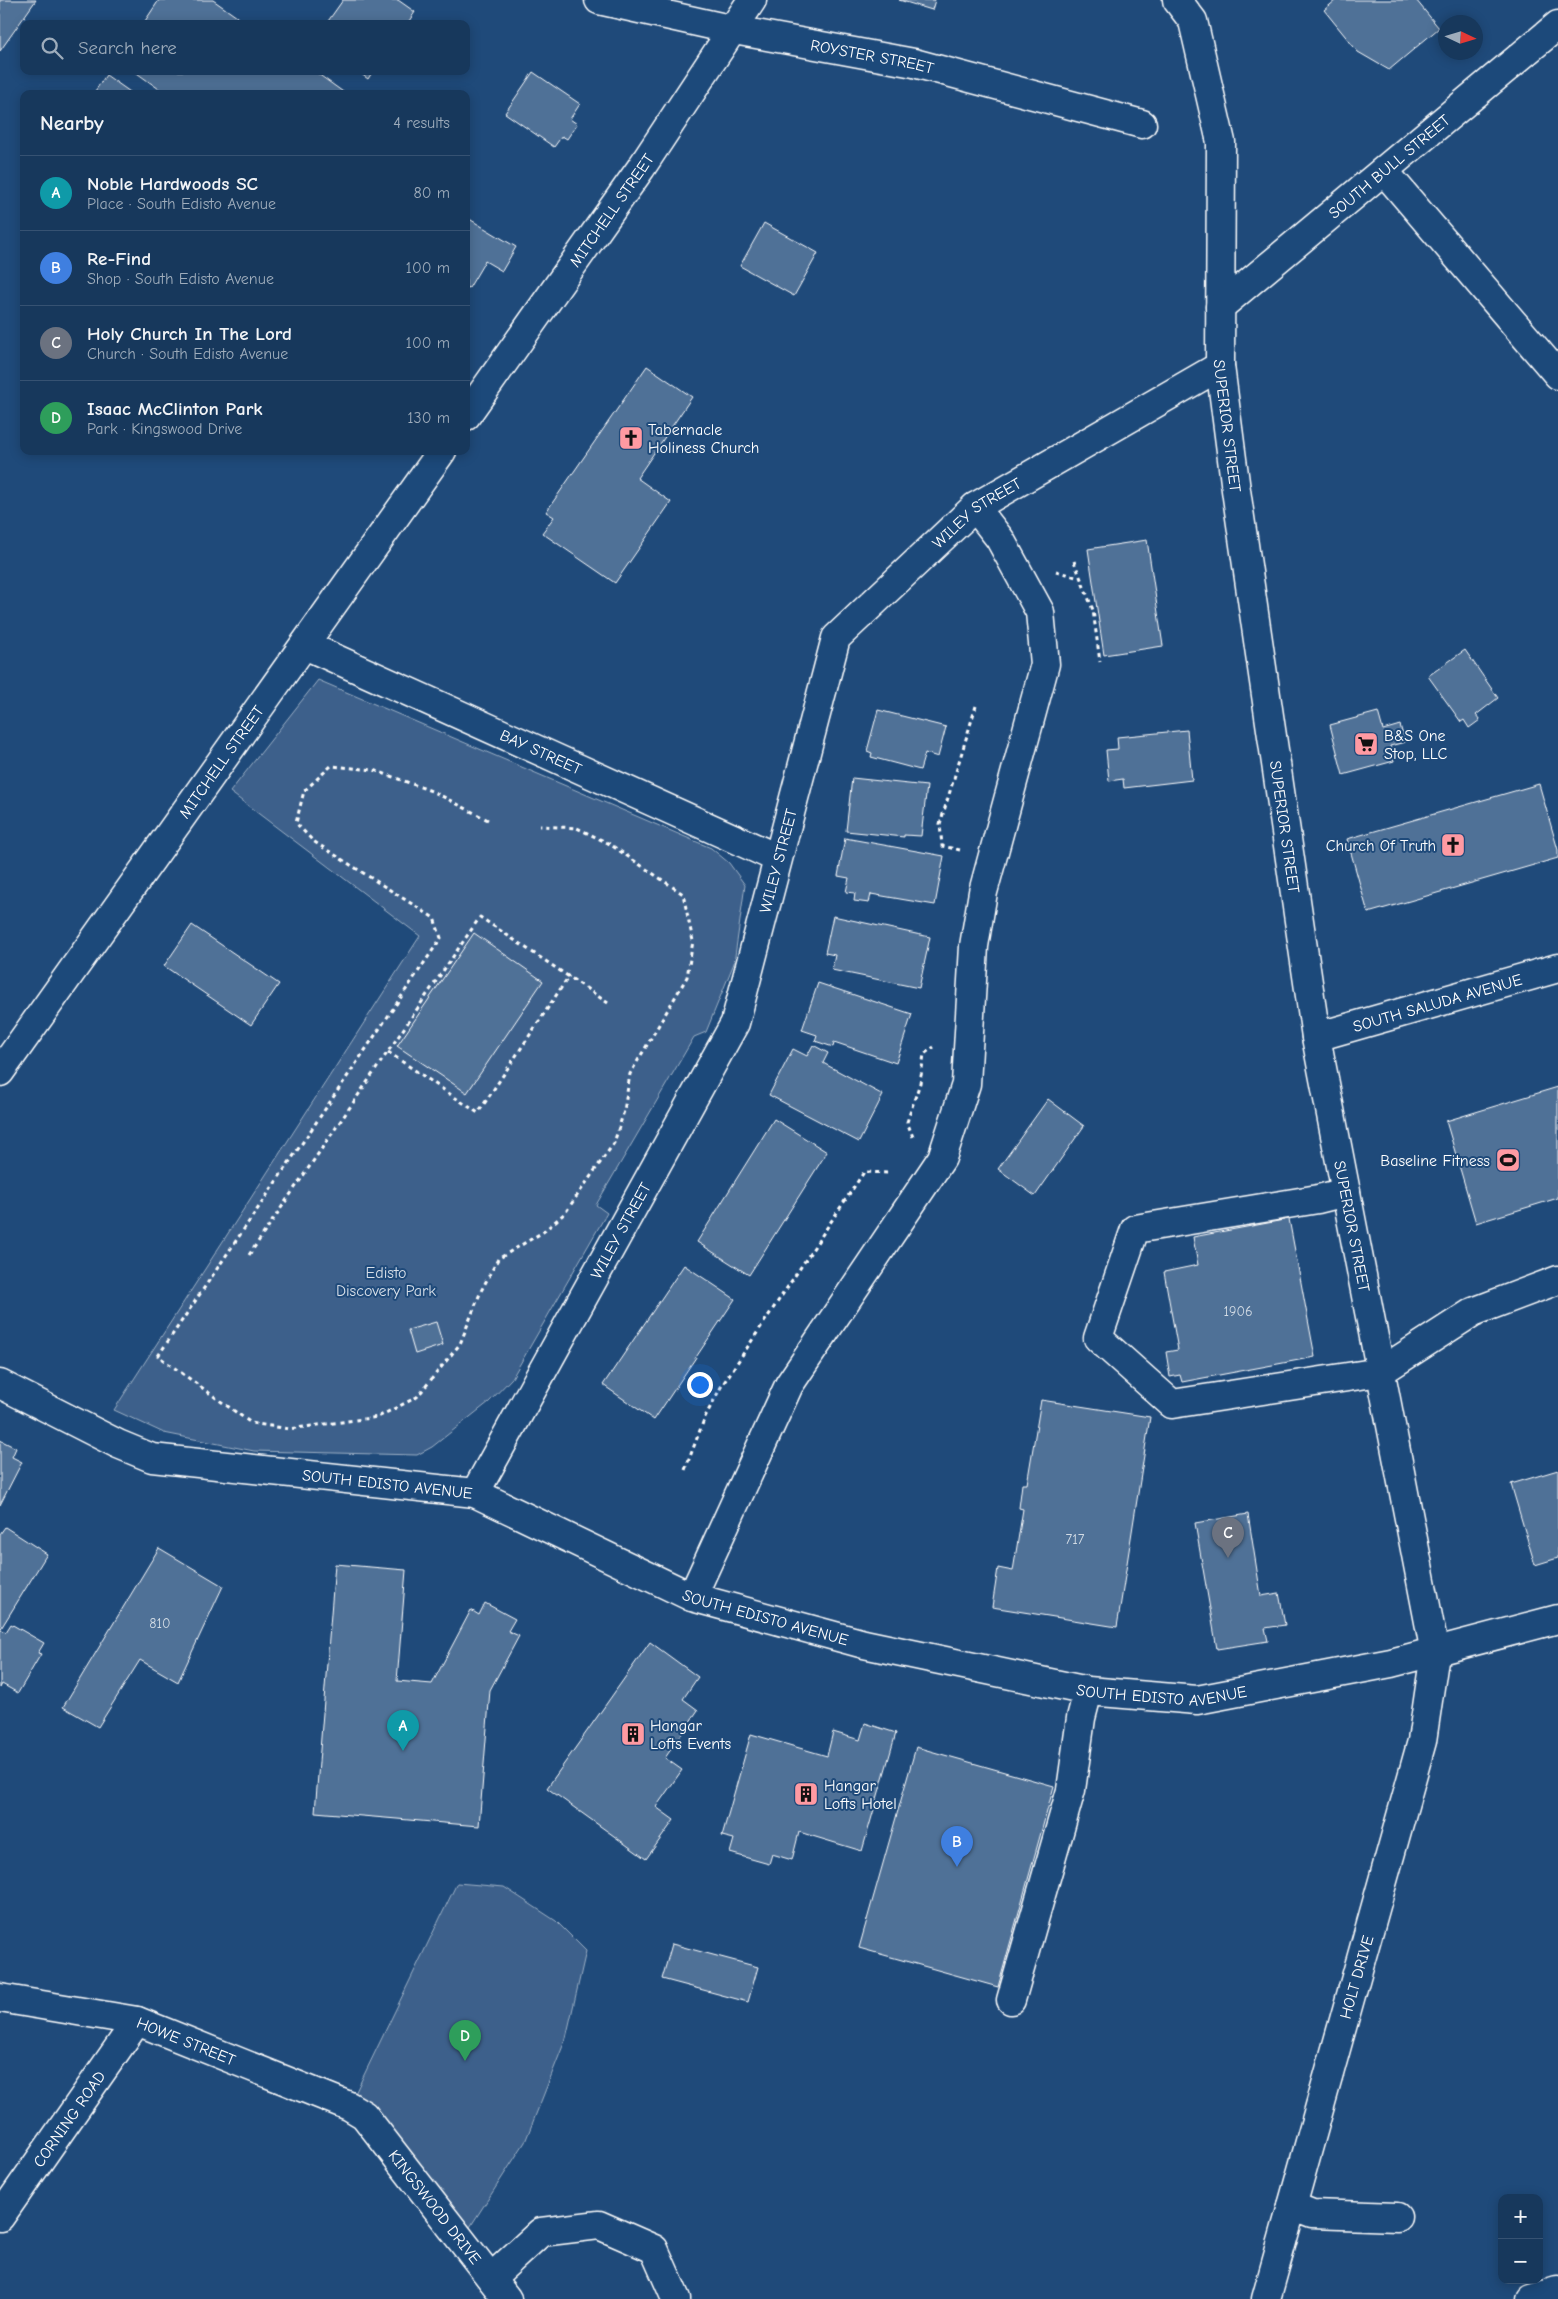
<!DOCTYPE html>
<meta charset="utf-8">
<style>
:root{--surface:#17385c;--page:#244365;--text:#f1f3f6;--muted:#9eacbb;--line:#365272;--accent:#8abfa5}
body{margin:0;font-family:"Comic Neue",sans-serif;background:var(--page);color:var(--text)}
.controls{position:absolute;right:15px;bottom:15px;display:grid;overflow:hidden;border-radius:10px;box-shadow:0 2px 12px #0003}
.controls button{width:45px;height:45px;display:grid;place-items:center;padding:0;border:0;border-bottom:1px solid var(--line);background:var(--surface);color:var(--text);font:25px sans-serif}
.compass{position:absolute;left:1438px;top:15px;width:45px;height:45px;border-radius:50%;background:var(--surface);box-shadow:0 2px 12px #0003;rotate:94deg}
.you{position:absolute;left:699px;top:1384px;width:18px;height:18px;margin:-12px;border:4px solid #fff;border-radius:50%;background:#1a73e8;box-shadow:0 0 0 8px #1a73e833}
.badge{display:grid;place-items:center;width:32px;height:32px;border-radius:50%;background:var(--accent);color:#fff;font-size:16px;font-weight:700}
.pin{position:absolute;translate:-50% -41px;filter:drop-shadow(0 1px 2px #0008)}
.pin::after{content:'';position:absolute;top:26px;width:18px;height:15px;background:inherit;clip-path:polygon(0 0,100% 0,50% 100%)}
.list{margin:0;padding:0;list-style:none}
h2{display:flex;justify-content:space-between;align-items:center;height:65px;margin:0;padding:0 20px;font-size:21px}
h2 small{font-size:16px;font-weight:400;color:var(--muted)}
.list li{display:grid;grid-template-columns:32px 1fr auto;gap:15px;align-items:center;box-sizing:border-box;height:75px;padding:0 20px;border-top:1px solid var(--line)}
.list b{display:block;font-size:19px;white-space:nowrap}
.list p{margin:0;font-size:16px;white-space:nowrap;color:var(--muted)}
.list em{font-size:16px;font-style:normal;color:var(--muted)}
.icon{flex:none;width:28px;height:28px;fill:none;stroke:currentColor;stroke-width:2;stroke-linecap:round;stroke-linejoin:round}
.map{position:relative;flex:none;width:1558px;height:2299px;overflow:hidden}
.search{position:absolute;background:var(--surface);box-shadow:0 2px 12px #0003;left:20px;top:20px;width:450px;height:55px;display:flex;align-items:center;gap:12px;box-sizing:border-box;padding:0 18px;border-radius:10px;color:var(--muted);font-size:19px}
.panel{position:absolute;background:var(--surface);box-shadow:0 2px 12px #0003;left:20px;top:90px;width:450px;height:365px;border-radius:10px}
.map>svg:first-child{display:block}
.green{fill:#3c618b;stroke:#9eb0c5}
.building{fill:#507197;stroke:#fff}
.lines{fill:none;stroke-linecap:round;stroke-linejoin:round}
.minor-casing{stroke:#fff;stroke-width:31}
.path{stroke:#fff;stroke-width:3;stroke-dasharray:4 4;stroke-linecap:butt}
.minor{stroke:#1f4a7a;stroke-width:28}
.labels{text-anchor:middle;stroke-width:4;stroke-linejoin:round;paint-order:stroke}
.number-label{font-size:14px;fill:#d3dce5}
.street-label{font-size:16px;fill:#fff;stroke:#1f4a7a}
.poi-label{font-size:16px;fill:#fff;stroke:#1f4a7a;text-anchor:start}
.park-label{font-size:16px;fill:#d8dfe8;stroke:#1f4a7a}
</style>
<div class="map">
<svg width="1558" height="2299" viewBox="0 0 1558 2299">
<rect width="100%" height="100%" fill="#1f4a7a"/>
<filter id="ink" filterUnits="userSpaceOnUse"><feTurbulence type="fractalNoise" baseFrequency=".02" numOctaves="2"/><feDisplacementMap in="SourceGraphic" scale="10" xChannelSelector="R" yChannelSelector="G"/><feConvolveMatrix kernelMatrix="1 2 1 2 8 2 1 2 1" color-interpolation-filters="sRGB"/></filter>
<g filter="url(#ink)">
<path class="green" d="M318 680 711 848 729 863 745 885 734 963 706 1032 694 1037 596 1205 607 1213 512 1378 489 1402 432 1447 417 1455 254 1451 164 1433 114 1410 420 936 230 792Z
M457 1883 504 1887 556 1921 586 1951 566 2038 525 2142 461 2241 349 2106Z"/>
<path class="building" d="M0 0H36L0 51Z
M159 0H213L247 24H143Z
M343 0H398L415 12 407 24H326Z
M899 0H935L932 10Z
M1336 0H1416L1439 28 1389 70 1358 52 1324 10Z
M134 71H314L346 94H166Z
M357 71H373L368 79Z
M533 72 580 104 570 119 577 124 567 139 562 136 554 147 505 113Z
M106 75 133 94H93Z
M466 217 516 247 502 271 485 261 469 288 466 287Z
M764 223 818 253 794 296 740 266Z
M647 366 692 397 637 478 671 502 615 583 542 533 554 517 546 512Z
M1147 540 1163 646 1104 655 1088 549Z
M1465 650 1498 698 1476 715 1480 720 1469 728 1464 720 1461 722 1428 676Z
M878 710 946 727 938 757 925 753 920 770 871 757 872 753 867 751Z
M1378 712 1383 730 1400 725 1405 742 1390 746 1394 761 1343 775 1330 725Z
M1187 730 1192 780 1124 788 1123 779 1109 781 1106 750 1118 749 1117 737Z
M852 778 927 786 921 836 904 835V837L846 831Z
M1539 784 1558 850V858L1368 913 1347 839Z
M845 838 944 856 935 905 871 894 869 903 854 901 855 893 846 892 849 878 838 876Z
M833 916 930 937 919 988 832 970 835 955 825 953Z
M192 925 279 984 251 1025 164 966Z
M474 933 543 981 467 1093 397 1046Z
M818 983 912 1014 896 1063 834 1042 833 1047 815 1041 817 1035 802 1030Z
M813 1045 828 1053 823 1063 883 1095 859 1142 769 1095 793 1049 807 1056Z
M1558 1087V1198L1476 1223 1446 1121Z
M1048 1099 1084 1126 1035 1196 998 1169Z
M774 1119 827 1152 749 1275 697 1242Z
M1289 1219 1315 1357 1182 1382 1180 1375 1170 1377 1166 1352 1178 1350 1164 1272 1198 1265 1193 1237Z
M684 1265 735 1299 654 1420 603 1385Z
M436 1322 443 1345 415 1354 408 1330Z
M1041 1400 1150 1417 1117 1627 992 1607 998 1568 1013 1571 1023 1509 1019 1508 1022 1484H1027Z
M0 1440 16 1448 12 1457 22 1462 0 1505Z
M1558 1470V1558L1535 1565 1511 1484Z
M1248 1514 1261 1596 1279 1593 1285 1625 1265 1628 1268 1641 1217 1649 1195 1523Z
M5 1527 47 1554 0 1630V1534Z
M159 1548 223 1586 178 1682 140 1660 98 1727 63 1707Z
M335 1564 406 1570 397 1681 432 1684 471 1610 479 1615 485 1603 515 1619 508 1631 519 1636 490 1690 479 1826 315 1812Z
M11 1624 44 1643 38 1653 41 1654 18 1693 2 1684 0 1688V1632L2 1630 6 1632Z
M650 1642 698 1677 683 1699 698 1710 665 1758 682 1770 656 1807 674 1820 646 1859 547 1788Z
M865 1723 896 1733 862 1851 799 1832 792 1860 772 1854 769 1864 730 1853 734 1839 722 1836 751 1734 827 1756 833 1732 860 1740Z
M916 1747 1054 1786 998 1987 859 1948Z
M672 1944 758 1967 748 2002 662 1979Z"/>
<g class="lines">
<defs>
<g id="minor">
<path id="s1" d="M599 0 734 30 914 63 1142 124"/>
<path id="s2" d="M1177 0 1193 21 1221 142 1220 366 1236 490 1316 1037 1435 1653 1422 1741 1266 2299"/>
<path d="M1384 171 1558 375"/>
<path id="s3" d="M1220 307 1558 25"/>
<path id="s4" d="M466 416 641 168 752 0"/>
<path id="s5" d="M305 645 777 858"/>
<path id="s6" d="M1316 1037 1558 968"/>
<path id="s7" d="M0 1072 442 451"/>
<path d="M1346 1192 1318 1199 1135 1229 1098 1338 1172 1404 1380 1372 1473 1312 1558 1280"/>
<path id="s8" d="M0 1384 118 1444 152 1458 475 1493 692 1597 864 1644 1088 1691 1197 1700 1391 1663 1558 1619"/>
<path id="s9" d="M475 1493 735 1023 836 638 975 507 1220 366"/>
<path d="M692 1597 789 1385 942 1158 966 1084 974 946 983 892 1045 664 1040 612 1000 539 975 507"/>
<path id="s10" d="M0 1998 137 2021 349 2106 364 2115 507 2299"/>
<path d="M1011 2000 1071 1790 1081 1718 1088 1691"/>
<path d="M1292 2206 1312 2214 1397 2217"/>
<path id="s11" d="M0 2217 137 2021"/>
<path d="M491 2278 541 2232 599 2225 654 2249 676 2299"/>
<path d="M1532 2299 1558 2291"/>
</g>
</defs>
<use href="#minor" class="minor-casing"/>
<path class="path" d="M1074 561 1093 610 1100 662
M1056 571 1079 578
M488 820 434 792 374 770 331 766 304 791 296 823 313 841 434 918 441 938 158 1356 251 1423 289 1429 378 1417 417 1397 460 1344 481 1291 498 1259 543 1232 565 1213 614 1143 624 1111 630 1074 687 977 693 941 683 894 608 843 577 828 540 826
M960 850 942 846 940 824 976 706
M388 1052 478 1113 569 976
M913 1137 907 1122 920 1083 924 1054 934 1047
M249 1255 480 917 608 1003
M685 1470 705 1417 721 1387 864 1172 890 1173"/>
<use href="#minor" class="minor"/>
</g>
</g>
<defs>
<symbol id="church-square" viewBox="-11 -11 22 22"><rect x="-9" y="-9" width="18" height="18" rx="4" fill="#ff9aa2" stroke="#1f4a7a"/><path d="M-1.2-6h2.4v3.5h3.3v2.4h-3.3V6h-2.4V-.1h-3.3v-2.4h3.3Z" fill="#111"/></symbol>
<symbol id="supermarket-square" viewBox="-11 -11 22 22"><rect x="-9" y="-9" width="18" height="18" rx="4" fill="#ff9aa2" stroke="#1f4a7a"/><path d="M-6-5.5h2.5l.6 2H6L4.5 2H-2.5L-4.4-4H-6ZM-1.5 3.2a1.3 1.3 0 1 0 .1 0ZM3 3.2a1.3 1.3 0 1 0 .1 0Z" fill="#111"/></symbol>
<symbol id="stadium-square" viewBox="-11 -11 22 22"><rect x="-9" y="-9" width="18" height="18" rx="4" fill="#ff9aa2" stroke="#1f4a7a"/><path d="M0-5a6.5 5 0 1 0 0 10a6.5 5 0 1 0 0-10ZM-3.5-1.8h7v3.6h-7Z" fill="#111"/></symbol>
<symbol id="building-square" viewBox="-11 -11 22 22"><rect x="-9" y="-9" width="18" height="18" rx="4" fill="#ff9aa2" stroke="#1f4a7a"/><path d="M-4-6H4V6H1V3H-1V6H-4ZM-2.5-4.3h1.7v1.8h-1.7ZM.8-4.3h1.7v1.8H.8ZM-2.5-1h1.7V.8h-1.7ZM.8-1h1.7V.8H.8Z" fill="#111"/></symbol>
</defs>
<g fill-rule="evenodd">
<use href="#church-square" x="617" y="424" width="28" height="28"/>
<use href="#supermarket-square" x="1352" y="730" width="28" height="28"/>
<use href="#church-square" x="1439" y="831" width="28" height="28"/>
<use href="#stadium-square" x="1494" y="1146" width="28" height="28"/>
<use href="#building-square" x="619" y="1720" width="28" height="28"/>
<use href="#building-square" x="792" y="1780" width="28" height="28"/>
</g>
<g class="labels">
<g class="number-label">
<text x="1238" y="1316">1906</text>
<text x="1075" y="1544">717</text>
<text x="160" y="1628">810</text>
</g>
<g class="street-label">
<text dy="6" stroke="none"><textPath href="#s1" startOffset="279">ROYSTER STREET</textPath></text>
<text dy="6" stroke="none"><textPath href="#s3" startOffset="220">SOUTH BULL STREET</textPath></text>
<text dy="6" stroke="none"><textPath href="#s4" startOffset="252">MITCHELL STREET</textPath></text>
<text dy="6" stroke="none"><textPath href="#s2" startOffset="435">SUPERIOR STREET</textPath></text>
<text dy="6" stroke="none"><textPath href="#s9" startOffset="1124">WILEY STREET</textPath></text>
<text dy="6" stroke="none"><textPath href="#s5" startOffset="259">BAY STREET</textPath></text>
<text dy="6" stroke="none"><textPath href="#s7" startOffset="381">MITCHELL STREET</textPath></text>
<text dy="6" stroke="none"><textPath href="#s2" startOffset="840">SUPERIOR STREET</textPath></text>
<text dy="6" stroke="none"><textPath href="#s9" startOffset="705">WILEY STREET</textPath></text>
<text dy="6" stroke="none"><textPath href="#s6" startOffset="126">SOUTH SALUDA AVENUE</textPath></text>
<text dy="6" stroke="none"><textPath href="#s2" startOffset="1245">SUPERIOR STREET</textPath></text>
<text dy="6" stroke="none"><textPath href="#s9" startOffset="300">WILEY STREET</textPath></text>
<text dy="6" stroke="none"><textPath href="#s8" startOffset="406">SOUTH EDISTO AVENUE</textPath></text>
<text dy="6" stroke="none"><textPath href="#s8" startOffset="811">SOUTH EDISTO AVENUE</textPath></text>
<text dy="6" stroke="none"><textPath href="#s8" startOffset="1216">SOUTH EDISTO AVENUE</textPath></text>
<text transform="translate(1356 1977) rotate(-74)" y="6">HOLT DRIVE</text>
<text dy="6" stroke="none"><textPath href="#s10" startOffset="192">HOWE STREET</textPath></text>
<text dy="6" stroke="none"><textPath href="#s11" startOffset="120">CORNING ROAD</textPath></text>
<text dy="6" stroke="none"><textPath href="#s10" startOffset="501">KINGSWOOD DRIVE</textPath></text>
</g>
<g class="poi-label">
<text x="648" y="435">Tabernacle<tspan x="648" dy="18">Holiness Church</tspan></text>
<text x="1384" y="741">B&amp;S One<tspan x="1384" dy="18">Stop, LLC</tspan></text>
<text x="1436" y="851" text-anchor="end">Church Of Truth</text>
<text x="1490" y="1166" text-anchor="end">Baseline Fitness</text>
<text x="650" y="1731">Hangar<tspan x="650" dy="18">Lofts Events</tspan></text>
<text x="824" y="1791">Hangar<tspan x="824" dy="18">Lofts Hotel</tspan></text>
</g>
<g class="park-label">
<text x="386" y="1278">Edisto<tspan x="386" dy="18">Discovery Park</tspan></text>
</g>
</g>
</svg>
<div class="controls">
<button>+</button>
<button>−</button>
</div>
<svg class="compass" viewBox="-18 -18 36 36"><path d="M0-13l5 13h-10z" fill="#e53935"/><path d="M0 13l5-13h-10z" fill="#9eacbb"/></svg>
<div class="you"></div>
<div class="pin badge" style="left:403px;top:1751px;background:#0f9aa8">A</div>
<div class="pin badge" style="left:957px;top:1867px;background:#3f7fe0">B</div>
<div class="pin badge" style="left:1228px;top:1558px;background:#6b7280">C</div>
<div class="pin badge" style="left:465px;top:2061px;background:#2e9e5b">D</div>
<div class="search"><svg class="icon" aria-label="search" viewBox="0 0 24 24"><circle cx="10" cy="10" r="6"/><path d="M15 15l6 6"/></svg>Search here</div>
<section class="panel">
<h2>Nearby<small>4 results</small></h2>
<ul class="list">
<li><span class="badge" style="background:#0f9aa8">A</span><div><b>Noble Hardwoods SC</b><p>Place · South Edisto Avenue</p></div><em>80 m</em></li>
<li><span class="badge" style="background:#3f7fe0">B</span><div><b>Re-Find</b><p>Shop · South Edisto Avenue</p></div><em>100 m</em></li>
<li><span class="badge" style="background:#6b7280">C</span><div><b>Holy Church In The Lord</b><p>Church · South Edisto Avenue</p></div><em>100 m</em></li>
<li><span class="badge" style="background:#2e9e5b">D</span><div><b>Isaac McClinton Park</b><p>Park · Kingswood Drive</p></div><em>130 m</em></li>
</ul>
</section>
</div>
